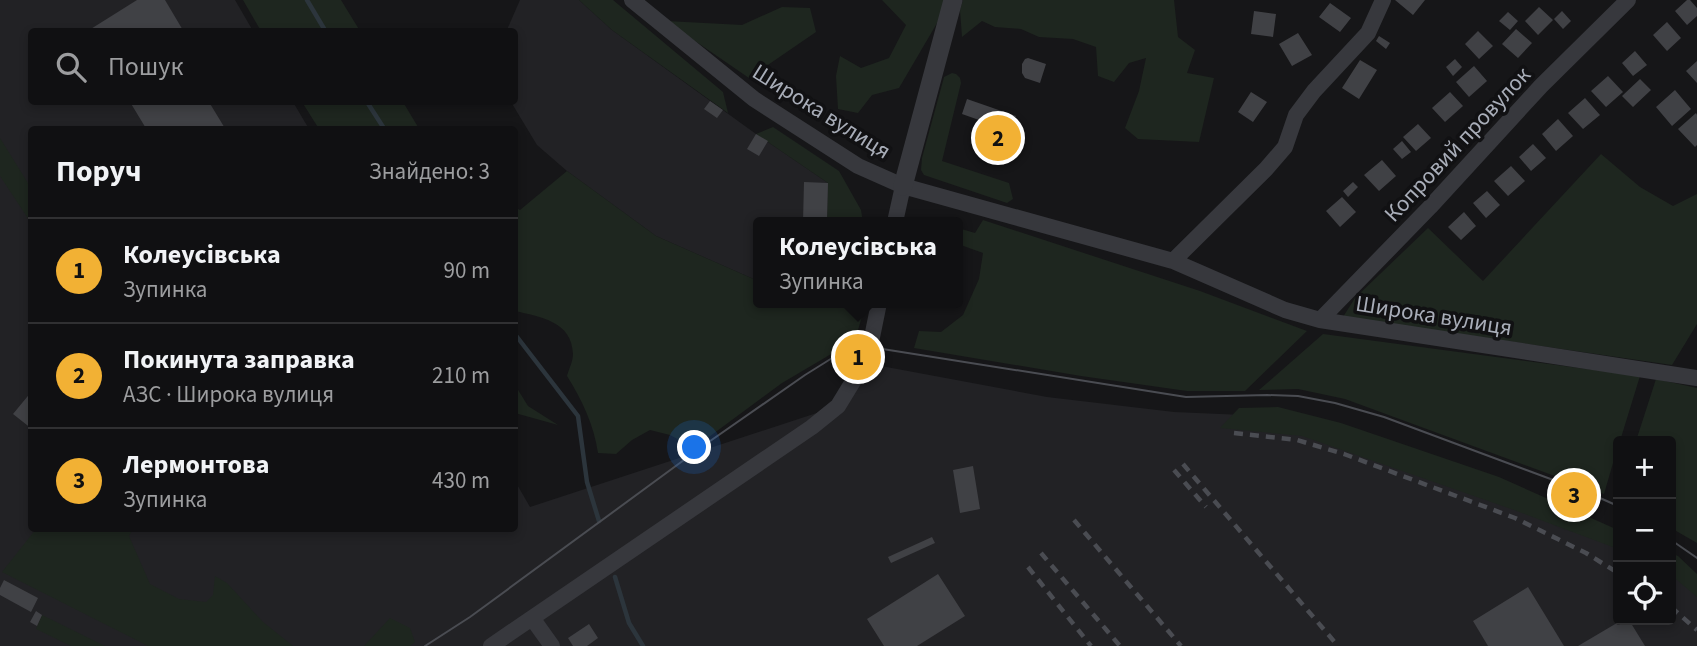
<!DOCTYPE html>
<html lang="uk">
<meta charset="utf-8">
<style>
:root{--surface:#101012;--page:#19191b;--text:#f1f3f6;--muted:#9c9d9f;--line:#303032;--accent:#f2b134}
body{margin:0;font-family:"Source Sans 3",sans-serif;background:var(--page);color:var(--text)}
.controls{position:absolute;right:21px;bottom:21px;display:grid;overflow:hidden;border-radius:7px;box-shadow:0 4px 10px #0003}
.controls button{width:63px;height:63px;display:grid;place-items:center;padding:0;border:0;border-bottom:2px solid var(--line);background:var(--surface);color:var(--text);font:35px sans-serif}
.you{position:absolute;left:695px;top:448px;width:24px;height:24px;margin:-18px;border:5px solid #fff;border-radius:50%;background:#1a73e8;box-shadow:0 0 0 10px #1a73e833}
.badge{display:grid;place-items:center;width:46px;height:46px;border-radius:50%;background:var(--accent);color:#111;font-size:23px;font-weight:700}
.pin{position:absolute;translate:-50% -50%;border:4px solid #fff;box-shadow:0 2px 7px #0006}
.popup{position:absolute;left:753px;top:217px;width:210px;height:91px;box-sizing:border-box;display:grid;place-content:center;border-radius:7px;background:var(--surface);filter:drop-shadow(0 2px 5px #0005);font-size:23px;white-space:nowrap;color:var(--muted)}
.popup b{font-size:26px;color:var(--text)}
.popup::after{content:'';position:absolute;left:50%;top:100%;margin-left:-14px;border:14px solid transparent;border-top-color:var(--surface)}
.list{margin:0;padding:0;list-style:none}
h2{display:flex;justify-content:space-between;align-items:center;height:91px;margin:0;padding:0 28px;font-size:30px}
h2 small{font-size:23px;font-weight:400;color:var(--muted)}
.list li{display:grid;grid-template-columns:46px 1fr auto;gap:21px;align-items:center;box-sizing:border-box;height:105px;padding:0 28px;border-top:2px solid var(--line)}
.list b{display:block;font-size:26px;white-space:nowrap}
.list p{margin:0;font-size:23px;white-space:nowrap;color:var(--muted)}
.list em{font-size:23px;font-style:normal;color:var(--muted)}
.icon{flex:none;width:38px;height:38px;fill:none;stroke:currentColor;stroke-width:2;stroke-linecap:round;stroke-linejoin:round}
.map{position:relative;flex:none;width:1697px;height:646px;overflow:hidden}
.search{position:absolute;background:var(--surface);box-shadow:0 4px 10px #0003;left:28px;top:28px;width:490px;height:77px;display:flex;align-items:center;gap:18px;box-sizing:border-box;padding:0 24px;border-radius:7px;color:var(--muted);font-size:26px}
.panel{position:absolute;background:var(--surface);box-shadow:0 4px 10px #0003;left:28px;top:126px;width:490px;height:406px;border-radius:7px}
.map>svg:first-child{display:block}
.built{fill:#222225}
.green{fill:#1e261f}
.lines{fill:none;stroke-linecap:round;stroke-linejoin:round}
.stream{stroke:#2c353c;stroke-width:4.5}
.building{fill:#404145}
.minor{stroke:#37383d;stroke-width:16}
.tertiary{stroke:#37383d;stroke-width:19}
.tram{stroke:#4a4c52;stroke-width:2}
.rail{stroke:#4a4c52;stroke-width:4.5;stroke-dasharray:9 7;stroke-linecap:butt}
.labels{text-anchor:middle;stroke-width:7;stroke-linejoin:round;paint-order:stroke}
.street-label{font-size:23px;fill:#a8adb8;stroke:#111113}
</style>
<div class="map">
<svg width="1697" height="646" viewBox="0 0 1697 646">
<rect width="100%" height="100%" fill="#161618"/>
<path class="built" d="M0 0H235L253 31 32 32V102H293L309 129 32 130V528H514L515 481 530 507 838 406 865 363 1047 397 1174 412 1292 417 1618 543V620H1671V569L1697 592V646H0Z
M520 0H579L612 30 756 134 828 183 827 222H758V281L656 236 567 171 537 145 511 102H514V32H506Z"/>
<path class="green" d="M243 0H341L360 31H261Z
M579 0H613L723 92 728 113 612 30Z
M882 0H945L940 18 899 88 872 95 858 113 838 109 836 76 840 56 861 68 889 58 906 25Z
M963 0H1174L1178 37 1195 50 1187 73 1214 78 1199 142 1138 139 1125 128 1139 91 1146 58 1129 63 1114 82 1098 76 1096 47 1073 39 1039 37 1021 29 995 27 982 21 962 37 960 10Z
M782 7 810 8 816 32 749 78 666 21 742 25Z
M952 73 956 74 960 78 961 83 942 161 1009 183 1013 199 1007 203 924 175 921 170 922 158 943 81 944 77Z
M302 102H403L418 127 423 129H319Z
M773 127 839 171 861 210 863 222H827L828 183 756 134Z
M0 138 31 188V223L0 176Z
M1601 154 1640 187 1673 206 1697 194V324L1672 365 1343 317 1355 298 1428 228 1483 281Z
M567 171 656 236 758 281V303H866L853 347 838 350 782 383 694 448 670 435 650 430 632 440 616 454 598 453C594 425 582 400 567 376 569 369 573 361 573 354 572 321 540 317 515 311V207L520 210Z
M983 220 1200 291 1307 331 1245 391H1187L1081 376 914 348 919 331 941 332 963 315 979 279 983 253 958 244V228L975 233Z
M1323 334 1640 376 1620 441H1618V446L1604 494 1345 399 1298 389 1259 390Z
M1656 379 1697 388V543L1671 528V441H1636Z
M515 385 528 406 558 425 515 413Z
M1278 407 1341 423 1499 477 1618 530V549L1514 510 1302 436 1220 428 1239 408Z
M36 529H133L129 536 150 584 179 599 206 602 213 595 215 576 227 583 263 622 293 646H148L2 572Z
M1671 553 1678 556 1697 574V597L1671 575Z
M42 615 105 646H71L36 629Z
M390 618 410 628 415 642 410 646H364Z"/>
<g class="lines">
<path class="stream" d="M307 0 326 32
M367 102 385 130
M514 333 578 416 587 482 599 521
M615 577 629 623 643 646"/>
</g>
<path class="building" d="M137 0H165L184 32H86Z
M1395 0H1425L1413 15Z
M1687 0H1690L1697 8V16L1687 25 1675 11Z
M1330 3 1351 18 1340 32 1319 17Z
M1539 7 1553 20 1538 35 1525 21Z
M1254 11 1276 14 1273 37 1251 34Z
M1562 11 1571 21 1563 29 1554 19Z
M1508 12 1518 21 1510 30 1499 21Z
M1667 22 1681 38 1667 51 1653 35Z
M1516 29 1532 43 1518 58 1502 44Z
M1478 31 1493 46 1479 59 1465 44Z
M1298 33 1312 55 1292 66 1279 44Z
M1379 36 1390 43 1386 49 1376 41Z
M1635 51 1647 65 1633 76 1622 63Z
M1028 58 1046 64 1040 83 1025 78 1022 73V64L1025 59Z
M1455 59 1462 67 1453 76 1446 67Z
M1360 60 1377 70 1359 99 1342 88Z
M1697 61V83L1686 71Z
M1474 66 1487 81 1469 97 1456 82Z
M1608 76 1623 92 1606 107 1591 91Z
M1640 79 1651 90 1633 107 1622 96Z
M1675 90 1691 109 1672 126 1656 107Z
M1251 92 1267 102 1253 122 1238 112Z
M1450 92 1463 106 1445 122 1432 108Z
M1585 98 1600 115 1583 129 1568 113Z
M967 99 1016 116 1010 131 962 114Z
M710 101 723 110 717 118 704 109Z
M130 102H209L226 130H147Z
M1696 113 1697 115V145L1695 147 1678 129Z
M1558 119 1573 136 1556 151 1542 134Z
M1418 124 1431 138 1416 151 1403 137Z
M756 134 768 141 759 156 747 149Z
M1402 141 1411 152 1402 159 1393 149Z
M1533 144 1546 158 1531 171 1519 157Z
M1382 160 1396 176 1379 191 1364 175Z
M1511 166 1525 181 1508 196 1494 181Z
M804 182 828 183 827 222H803Z
M1353 182 1358 187 1348 197 1343 191Z
M1487 191 1500 205 1486 218 1473 203Z
M1342 197 1356 212 1340 227 1326 211Z
M1464 212 1476 226 1461 240 1448 227Z
M32 391V429L13 414Z
M973 466 980 509 960 513 953 470Z
M932 537 935 543 891 563 888 557Z
M938 574 965 616 917 646H884L867 619Z
M4 580 38 598 31 612 0 595V588Z
M1528 587 1564 646H1488L1473 621Z
M36 611 42 615 37 626 30 622Z
M1622 620H1629L1645 646H1578Z
M589 624 598 638 587 646H573L568 638Z"/>
<g class="lines">
<path class="minor" d="M632 0 754 99 858 166 903 186 1173 261 1285 310 1320 320 1697 378
M895 222 903 186
M1173 261 1266 169 1285 147 1296 115 1314 91 1368 33 1383 0
M1320 320 1430 207 1541 86 1628 0
M532 618 552 646
M491 646 812 427 838 406 863 365 870 347 879 303"/>
<path class="tertiary" d="M903 186 953 0"/>
<path class="tram" d="M1671 540 1697 558
M425 646 470 617 703 446 805 375 837 355 870 347 1186 397 1267 395 1298 396 1335 403 1384 417 1591 494 1618 506"/>
<path class="rail" d="M1234 433 1297 440 1344 454 1515 518 1586 553 1618 573
M1183 464 1338 646
M1174 470 1206 507
M1074 520 1181 646
M1041 553 1120 646
M1028 567 1091 646
M1671 607 1697 630"/>
</g>
<g class="labels">
<g class="street-label">
<text transform="translate(822 111) rotate(32)" y="8">Широка вулиця</text>
<text transform="translate(1457 144) rotate(-47)" y="8">Копровий провулок</text>
<text transform="translate(1434 315) rotate(9)" y="8">Широка вулиця</text>
</g>
</g>
</svg>
<div class="controls">
<button>+</button>
<button>−</button>
<button><svg class="icon" aria-label="locate" viewBox="0 0 24 24"><circle cx="12" cy="12" r="6"/><path d="M12 2v4M12 18v4M2 12h4M18 12h4"/></svg></button>
</div>
<div class="you"></div>
<div class="pin badge" style="left:858px;top:357px">1</div>
<div class="popup"><b>Колеусівська</b>Зупинка</div>
<div class="pin badge" style="left:998px;top:138px">2</div>
<div class="pin badge" style="left:1574px;top:495px">3</div>
<div class="search"><svg class="icon" aria-label="search" viewBox="0 0 24 24"><circle cx="10" cy="10" r="6"/><path d="M15 15l6 6"/></svg>Пошук</div>
<section class="panel">
<h2>Поруч<small>Знайдено: 3</small></h2>
<ul class="list">
<li><span class="badge">1</span><div><b>Колеусівська</b><p>Зупинка</p></div><em>90 m</em></li>
<li><span class="badge">2</span><div><b>Покинута заправка</b><p>АЗС · Широка вулиця</p></div><em>210 m</em></li>
<li><span class="badge">3</span><div><b>Лермонтова</b><p>Зупинка</p></div><em>430 m</em></li>
</ul>
</section>
</div>
